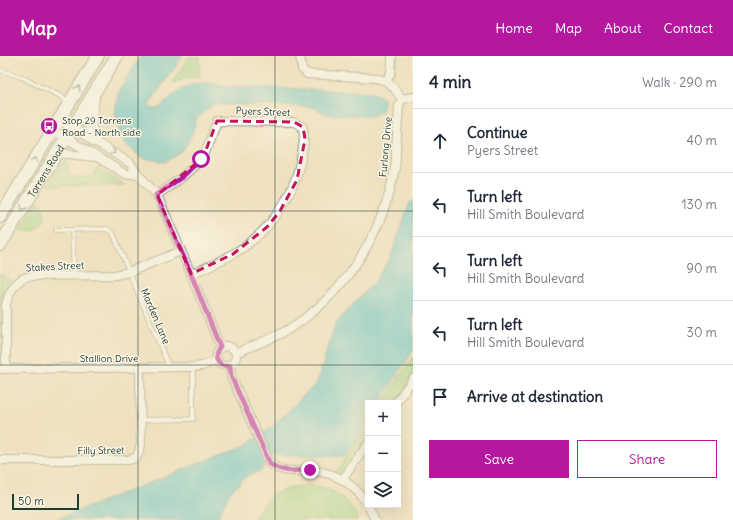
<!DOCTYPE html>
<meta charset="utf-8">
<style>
:root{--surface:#fff;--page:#f2f2f3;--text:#1f2937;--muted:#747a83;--line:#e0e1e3;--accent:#b5179e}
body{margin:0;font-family:Delius,sans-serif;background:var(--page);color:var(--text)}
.controls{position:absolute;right:12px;bottom:12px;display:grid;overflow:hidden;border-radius:0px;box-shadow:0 4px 16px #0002}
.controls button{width:36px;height:36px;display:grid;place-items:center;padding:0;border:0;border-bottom:1px solid var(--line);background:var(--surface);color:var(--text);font:20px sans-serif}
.scale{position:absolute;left:12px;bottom:10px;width:67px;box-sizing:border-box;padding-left:4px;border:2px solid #1f3d34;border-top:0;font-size:11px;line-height:14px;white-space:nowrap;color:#1f3d34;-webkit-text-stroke:3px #fcf5e5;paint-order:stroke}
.stop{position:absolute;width:12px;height:12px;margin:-9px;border:3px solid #b5179e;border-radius:50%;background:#fff}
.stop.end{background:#b5179e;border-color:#fff;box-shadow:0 1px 4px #0008}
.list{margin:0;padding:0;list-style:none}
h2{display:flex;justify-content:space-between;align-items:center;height:52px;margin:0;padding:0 16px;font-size:17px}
h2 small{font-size:13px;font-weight:400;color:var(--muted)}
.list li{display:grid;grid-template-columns:26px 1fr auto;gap:12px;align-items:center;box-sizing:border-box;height:64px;padding:0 16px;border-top:1px solid var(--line)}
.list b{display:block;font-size:15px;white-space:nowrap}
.list p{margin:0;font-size:13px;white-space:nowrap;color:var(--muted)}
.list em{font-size:13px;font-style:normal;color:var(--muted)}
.actions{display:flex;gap:8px;padding:12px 16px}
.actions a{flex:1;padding:9px 0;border:1px solid var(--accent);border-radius:0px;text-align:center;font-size:14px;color:var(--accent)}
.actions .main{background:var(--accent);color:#fff}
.icon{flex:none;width:22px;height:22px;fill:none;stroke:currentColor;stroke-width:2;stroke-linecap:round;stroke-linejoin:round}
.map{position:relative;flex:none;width:413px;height:464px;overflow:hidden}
header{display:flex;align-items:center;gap:24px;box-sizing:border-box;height:56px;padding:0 20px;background:var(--accent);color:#fff}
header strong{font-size:19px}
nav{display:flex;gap:22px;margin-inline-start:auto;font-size:14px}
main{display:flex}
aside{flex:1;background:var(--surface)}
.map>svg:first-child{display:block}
.green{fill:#9cd689;stroke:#5e8a5e}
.water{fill:#58c5d0;stroke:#3c8182}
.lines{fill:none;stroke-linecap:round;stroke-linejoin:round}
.service-casing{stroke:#878f7a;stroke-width:5.5}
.minor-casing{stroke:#878f7a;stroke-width:10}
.secondary-casing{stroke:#878f7a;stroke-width:14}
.service{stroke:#fff;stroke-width:4}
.minor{stroke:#fff;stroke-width:8}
.secondary{stroke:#fff;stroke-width:12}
.oneway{stroke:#8f9e9a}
.route{stroke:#b5179e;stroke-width:5}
.marked{fill:none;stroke:#c2185b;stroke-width:3;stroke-dasharray:8 5;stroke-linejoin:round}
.grid{fill:none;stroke:#1f3d34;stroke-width:1;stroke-opacity:0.55}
.labels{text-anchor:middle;stroke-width:3;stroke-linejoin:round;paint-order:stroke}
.street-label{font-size:10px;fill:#1f3d34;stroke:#fcf5e5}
.poi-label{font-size:10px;fill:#1f3d34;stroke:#fcf5e5;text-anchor:start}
</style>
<header>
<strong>Map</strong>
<nav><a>Home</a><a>Map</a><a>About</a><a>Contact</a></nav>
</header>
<main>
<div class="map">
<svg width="413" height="464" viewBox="0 0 413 464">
<rect width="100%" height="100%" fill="#fcf5e5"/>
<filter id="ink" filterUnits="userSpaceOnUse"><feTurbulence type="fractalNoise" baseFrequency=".025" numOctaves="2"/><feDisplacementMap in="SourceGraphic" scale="8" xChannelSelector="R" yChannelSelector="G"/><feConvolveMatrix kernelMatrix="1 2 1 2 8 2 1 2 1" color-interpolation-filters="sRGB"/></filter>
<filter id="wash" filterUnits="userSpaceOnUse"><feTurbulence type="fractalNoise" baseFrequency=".012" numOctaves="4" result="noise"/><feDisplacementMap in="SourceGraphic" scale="16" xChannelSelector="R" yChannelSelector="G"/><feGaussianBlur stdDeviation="0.9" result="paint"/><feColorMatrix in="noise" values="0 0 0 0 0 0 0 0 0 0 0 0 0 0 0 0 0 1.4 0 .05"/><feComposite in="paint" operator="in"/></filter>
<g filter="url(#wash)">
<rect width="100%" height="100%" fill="#efe1c0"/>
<path class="green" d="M189 0H200L199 20 183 23 174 28V24Z
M66 106 71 122 93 121 97 112 125 129 47 130 61 108Z
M38 145C53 161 40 179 19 174Z
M0 218 11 224 0 246 1 299 0 302Z
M413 301V322L396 347H382Z
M368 369V387L343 423 334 420Z
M306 429C312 430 319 430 325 432 340 437 353 450 358 464H254C266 439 280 433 306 429Z"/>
<path class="water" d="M141 0H183L151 45 149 49 152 53H158C171 41 182 29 200 27 207 26 216 29 223 30L372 36 383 42 382 55 372 60 326 58 313 51 214 48 203 57 196 64 192 78 182 96 165 106 142 102 125 88 117 69 115 54 119 34Z
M413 145V295L379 347H368V364L345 399H271L261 415 248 419 229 438 216 464H55L246 389 273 370 317 326 336 267 376 224 390 202 410 146Z"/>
</g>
<g filter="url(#ink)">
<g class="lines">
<defs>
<path id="service" d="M0 14 21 21 62 41 67 46
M56 174 107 173 113 177 169 311
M72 174 74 218
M141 364 193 363V311"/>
<path id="minor" d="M300 0 302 13 307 18 376 22 386 25
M392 0 391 17 386 25 393 31 402 43
M59 64 130 107 138 118 157 139 191 218 220 291
M53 74 125 118H138
M57 97 95 101
M157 139 182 121 203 102 217 65 294 66 303 71C305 85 303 94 300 107 292 145 266 179 233 198 219 206 205 212 191 218
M216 300a10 10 0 1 1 20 0a10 10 0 1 1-20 0Z
M236 297C253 289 273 283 289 273 344 239 382 179 394 117 396 109 396 100 396 93 397 78 398 64 399 50L402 43 413 41
M230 310 231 320 270 408C287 418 293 414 312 415 336 416 355 429 368 449
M0 313 193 311 202 310 216 304
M6 313V249C9 236 17 221 31 220L115 219 129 216 181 195
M396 347 413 323
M0 404H129L137 401 141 389 140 312
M343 423 368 387
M368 449 375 464"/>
<g id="secondary">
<path d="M93 43C91 59 87 70 94 84"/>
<path d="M0 161 98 0"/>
<path id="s1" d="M0 189 117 0"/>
</g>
</defs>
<use href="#service" class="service-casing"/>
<use href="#minor" class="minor-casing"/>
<use href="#secondary" class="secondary-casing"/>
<use href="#service" class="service"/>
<use href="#minor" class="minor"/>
<use href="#secondary" class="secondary"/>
</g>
<defs><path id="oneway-chevron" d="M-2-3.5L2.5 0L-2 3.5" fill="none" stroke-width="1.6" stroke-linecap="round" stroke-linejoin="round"/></defs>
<g class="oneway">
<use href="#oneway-chevron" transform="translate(78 32) rotate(-59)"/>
<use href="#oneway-chevron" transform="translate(113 96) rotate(31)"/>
<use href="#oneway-chevron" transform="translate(35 104) rotate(-59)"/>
<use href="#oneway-chevron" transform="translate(23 152) rotate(122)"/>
</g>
</g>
<g class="lines" filter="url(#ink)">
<path class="route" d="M201 103 182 121 156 139 191 218 220 291C212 300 218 313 230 310L231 320 270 408C284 417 294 415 310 414"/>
</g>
<path d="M0 0H413V464H0ZM217 65 294 66 303 71 305 83 297 124 280 155 267 171 233 198 191 218 157 139 203 102Z" fill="#efe1c0" fill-opacity=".55" fill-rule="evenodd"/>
<path class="marked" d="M217 65 294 66 303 71 305 83 297 124 280 155 267 171 233 198 191 218 157 139 203 102Z"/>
<path class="grid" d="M138 0V464M275 0V464M0 155H413M0 309H413"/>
<defs>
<symbol id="bus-disc" viewBox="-11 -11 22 22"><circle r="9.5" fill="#b5179e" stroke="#fcf5e5"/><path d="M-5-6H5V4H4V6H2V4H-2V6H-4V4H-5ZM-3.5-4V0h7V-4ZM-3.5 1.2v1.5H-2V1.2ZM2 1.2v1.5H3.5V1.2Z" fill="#fff"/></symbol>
</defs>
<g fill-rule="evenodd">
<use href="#bus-disc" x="39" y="60" width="20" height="20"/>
</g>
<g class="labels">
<g class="street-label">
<text transform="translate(263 55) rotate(2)" y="4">Pyers Street</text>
<text transform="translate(385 91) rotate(-85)" y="4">Furlong Drive</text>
<text dy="4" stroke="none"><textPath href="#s1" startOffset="87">Torrens Road</textPath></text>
<text transform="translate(55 210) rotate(-3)" y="4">Stakes Street</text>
<text transform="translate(156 260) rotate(67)" y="4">Marden Lane</text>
<text x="109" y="306">Stallion Drive</text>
<text transform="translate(101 394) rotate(-1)" y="4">Filly Street</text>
</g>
<g class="poi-label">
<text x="62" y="68">Stop 29 Torrens<tspan x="62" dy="12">Road - North side</tspan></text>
</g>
</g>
</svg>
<div class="controls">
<button>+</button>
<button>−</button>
<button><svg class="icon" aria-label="layers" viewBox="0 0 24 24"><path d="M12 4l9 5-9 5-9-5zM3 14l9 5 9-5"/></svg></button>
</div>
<div class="scale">50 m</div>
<div class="stop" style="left:201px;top:103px"></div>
<div class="stop end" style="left:310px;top:414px"></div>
</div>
<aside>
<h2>4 min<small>Walk · 290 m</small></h2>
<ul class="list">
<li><svg class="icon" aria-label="ahead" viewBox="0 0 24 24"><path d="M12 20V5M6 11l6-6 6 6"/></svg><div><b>Continue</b><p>Pyers Street</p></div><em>40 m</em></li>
<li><svg class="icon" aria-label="left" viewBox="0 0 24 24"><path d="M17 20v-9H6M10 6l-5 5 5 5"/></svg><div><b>Turn left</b><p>Hill Smith Boulevard</p></div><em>130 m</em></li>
<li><svg class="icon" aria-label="left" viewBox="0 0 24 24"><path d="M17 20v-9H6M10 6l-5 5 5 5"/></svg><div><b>Turn left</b><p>Hill Smith Boulevard</p></div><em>90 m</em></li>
<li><svg class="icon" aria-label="left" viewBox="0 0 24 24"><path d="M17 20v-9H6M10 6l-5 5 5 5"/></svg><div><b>Turn left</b><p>Hill Smith Boulevard</p></div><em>30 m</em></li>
<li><svg class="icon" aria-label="arrive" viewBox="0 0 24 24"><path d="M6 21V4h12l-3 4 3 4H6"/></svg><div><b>Arrive at destination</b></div></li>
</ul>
<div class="actions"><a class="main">Save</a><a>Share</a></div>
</aside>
</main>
